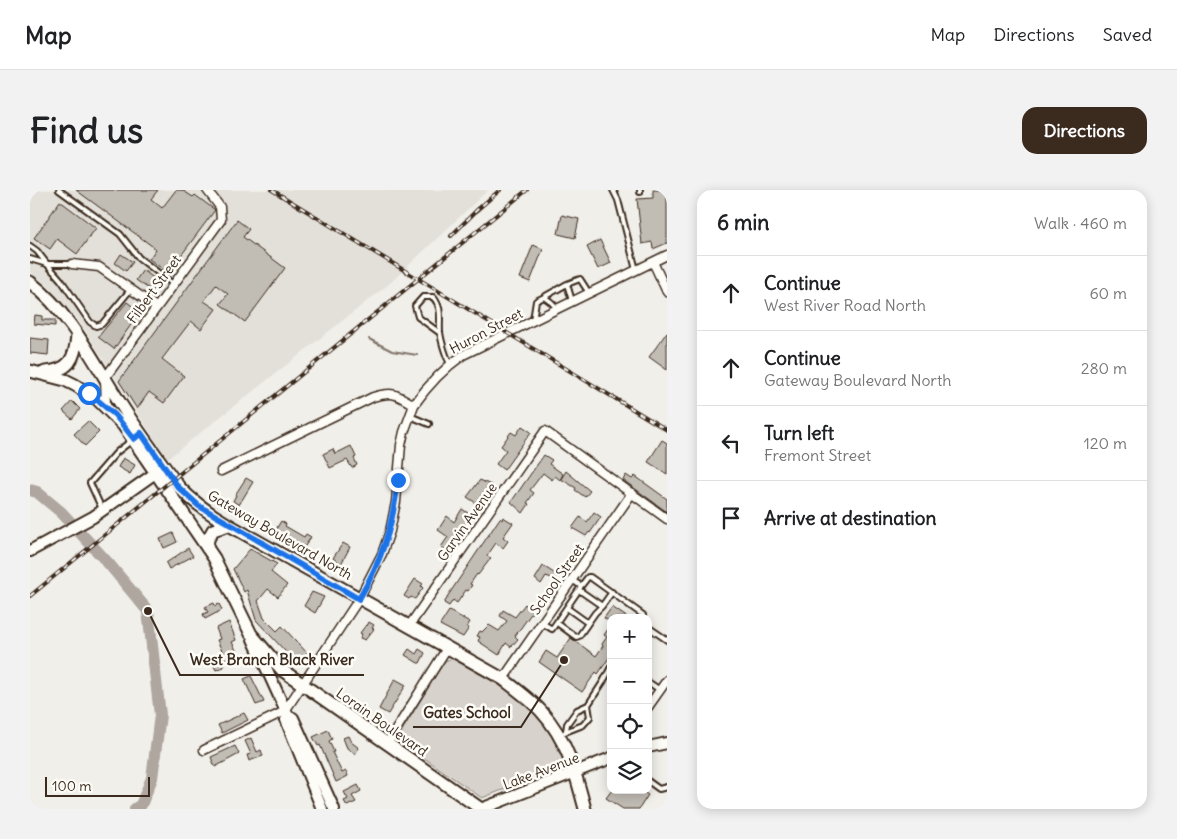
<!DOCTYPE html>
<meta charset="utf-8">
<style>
:root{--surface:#fff;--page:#f2f2f2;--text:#202124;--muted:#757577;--line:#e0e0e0;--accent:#3b2a1e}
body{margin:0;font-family:Delius,sans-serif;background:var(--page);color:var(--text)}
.controls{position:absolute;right:15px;bottom:15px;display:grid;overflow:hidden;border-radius:10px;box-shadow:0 2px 12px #0003}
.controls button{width:45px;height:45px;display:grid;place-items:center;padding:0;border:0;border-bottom:1px solid var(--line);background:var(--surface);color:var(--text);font:25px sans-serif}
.scale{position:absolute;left:15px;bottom:12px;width:105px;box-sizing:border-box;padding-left:5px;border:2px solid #3b2a1e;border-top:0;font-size:14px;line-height:18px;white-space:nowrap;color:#3b2a1e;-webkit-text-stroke:4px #fdfcf7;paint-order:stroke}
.stop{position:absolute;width:15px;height:15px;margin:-11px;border:4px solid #1a73e8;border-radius:50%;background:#fff}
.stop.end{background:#1a73e8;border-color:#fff;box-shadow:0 1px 5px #0008}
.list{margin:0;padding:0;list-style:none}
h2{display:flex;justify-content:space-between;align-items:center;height:65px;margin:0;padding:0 20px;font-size:21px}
h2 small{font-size:16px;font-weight:400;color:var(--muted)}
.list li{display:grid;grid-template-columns:32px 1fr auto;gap:15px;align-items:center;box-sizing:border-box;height:75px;padding:0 20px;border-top:1px solid var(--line)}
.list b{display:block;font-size:19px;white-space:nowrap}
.list p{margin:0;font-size:16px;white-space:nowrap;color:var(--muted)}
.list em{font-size:16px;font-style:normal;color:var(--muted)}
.icon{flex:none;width:28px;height:28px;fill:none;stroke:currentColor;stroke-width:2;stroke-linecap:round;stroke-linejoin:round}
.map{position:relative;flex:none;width:637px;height:619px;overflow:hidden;border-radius:15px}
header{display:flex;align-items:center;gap:30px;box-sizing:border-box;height:70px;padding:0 25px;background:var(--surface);border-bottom:1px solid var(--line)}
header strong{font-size:24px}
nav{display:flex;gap:28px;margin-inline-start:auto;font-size:18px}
.intro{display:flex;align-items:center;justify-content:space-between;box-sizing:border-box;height:120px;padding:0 30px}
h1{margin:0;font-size:35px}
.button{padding:12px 22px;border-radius:15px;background:var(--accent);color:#fff;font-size:18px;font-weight:700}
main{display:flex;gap:30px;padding:0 30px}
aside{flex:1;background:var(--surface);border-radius:15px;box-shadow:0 2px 12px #0003}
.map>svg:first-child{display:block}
.built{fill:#e3e0da}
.green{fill:#d7d2cc;stroke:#897e75}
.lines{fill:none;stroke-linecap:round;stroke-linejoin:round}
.stream{stroke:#80746b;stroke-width:2}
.river{stroke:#aea69f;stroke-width:12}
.building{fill:#c1bcb4;stroke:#3b2a1e}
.service-casing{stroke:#3b2a1e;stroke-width:8}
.minor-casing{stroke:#3b2a1e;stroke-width:11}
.tertiary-casing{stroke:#3b2a1e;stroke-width:14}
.secondary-casing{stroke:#3b2a1e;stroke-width:15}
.service{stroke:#fdfcf7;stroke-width:4}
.minor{stroke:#fdfcf7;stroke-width:8}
.tertiary{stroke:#fdfcf7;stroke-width:10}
.secondary{stroke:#fdfcf7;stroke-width:11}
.rail-casing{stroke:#3b2a1e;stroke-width:4}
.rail{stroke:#fdfcf7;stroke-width:2;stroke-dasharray:5.5;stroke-linecap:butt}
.route{stroke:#1a73e8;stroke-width:6}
.labels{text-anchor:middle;stroke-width:5;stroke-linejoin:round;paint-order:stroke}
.street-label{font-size:14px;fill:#3b2a1e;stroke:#fdfcf7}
.leader{fill:none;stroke:#3b2a1e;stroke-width:2}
.callout-dot{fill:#3b2a1e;stroke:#fdfcf7;stroke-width:2}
.callout-label{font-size:15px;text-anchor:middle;font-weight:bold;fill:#3b2a1e;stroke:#fdfcf7;stroke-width:5;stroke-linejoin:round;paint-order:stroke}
</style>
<header>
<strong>Map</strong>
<nav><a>Map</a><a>Directions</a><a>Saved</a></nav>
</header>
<div class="intro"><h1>Find us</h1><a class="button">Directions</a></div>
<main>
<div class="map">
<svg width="637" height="619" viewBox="0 0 637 619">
<rect width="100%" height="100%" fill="#f1efea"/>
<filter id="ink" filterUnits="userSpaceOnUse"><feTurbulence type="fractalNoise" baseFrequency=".02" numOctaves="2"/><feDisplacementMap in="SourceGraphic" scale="10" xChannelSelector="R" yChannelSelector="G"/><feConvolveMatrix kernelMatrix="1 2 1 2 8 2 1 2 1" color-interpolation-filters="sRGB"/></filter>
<g filter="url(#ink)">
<path class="built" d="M0 0H458L359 94 137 269 49 131 18 96 0 82Z"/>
<path class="green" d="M423 469 482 502 500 516 519 537 535 570 531 577 452 608 374 554 371 547 372 541 414 472 417 470Z"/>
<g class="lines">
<path class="stream" d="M339 149 362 161 387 165"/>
<path class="river" d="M0 300 7 302 31 322 79 374 118 421 130 525 122 588 111 615 105 619"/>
</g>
<path class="building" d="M46 0H128L121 9 132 18 146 0H152L163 7 165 5 185 20 138 83 119 69 126 59Z
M623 0H637V53L623 59 622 52 612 54 607 9 623 8Z
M30 11 66 38 47 64 27 49 20 59 4 48Z
M532 25 549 29 545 48 528 44Z
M207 30 219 39 213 47 255 78 215 132 190 114 198 104 186 95 174 111 186 119 171 139 161 131 132 169 154 186 134 213 119 202 107 219 89 191Z
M570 50 581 73 568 79 557 57Z
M503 55 513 59 500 92 490 88Z
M91 64 103 72 96 81 85 73Z
M113 80 129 92 122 101 106 90Z
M97 112 110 122 84 159 68 147Z
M5 125 12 126V130H25V136L4 134Z
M637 142V180L619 167Z
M0 148 19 150 18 165 0 163Z
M42 211 50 219 42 229 33 221Z
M58 231 69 242 55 256 44 244Z
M492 236 501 242 474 280 466 274 476 260 471 256 481 242 486 245Z
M632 250 637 253V284L618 272Z
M321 256 326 267 324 268 327 275 322 278 317 270 300 278 293 264 303 259 305 264Z
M514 265 522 270 519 274 533 284 530 290 525 286 522 290 513 283 500 300 504 303 497 313 499 314 493 323 481 312Z
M93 268 105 275 100 284 88 277Z
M536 281 560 301 555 307 545 300 546 298 531 289Z
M596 285 602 289 605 286 637 309V322L593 290Z
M216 288 223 292 209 315 203 311 206 305H205Z
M450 290 463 296 459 301H455L446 313 437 307Z
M432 319 441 325 429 343 427 342 421 352 424 354 417 361 411 357 418 347 408 340 417 326 424 332Z
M564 322 571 327 560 343 559 342 556 346 542 338 550 327 557 332Z
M473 327 483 333 473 347 478 351 473 358 466 353 457 366 461 368 448 385 447 384 440 394 442 395 438 401 436 400 427 413 423 410 419 416 414 413 418 407H417L470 328 472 330Z
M251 331 256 334 255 336 274 347 276 344 281 347 273 359 261 352 259 354 243 344Z
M143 343 147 352 134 358 130 349Z
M313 353 320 357 311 374 303 368Z
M158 358 163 366 139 379 136 373Z
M220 359 247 374 241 382 257 395 248 407 238 399 228 411 234 428 247 441 252 436 279 465 268 475 226 430 217 400 214 402 203 379Z
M513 376 527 385 524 389 516 386 511 394 505 389Z
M385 389 393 394 391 396 393 398 385 409 381 407 379 409 374 406Z
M282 402 294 407 285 423 274 416Z
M184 413 185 416 189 414 192 420 175 429 173 424 178 422 175 417Z
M495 414 503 421 485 446 488 449 481 457 476 453 469 465 448 451 450 447 447 446 450 441 452 442 459 435 469 441 477 431 470 426 473 420 485 427Z
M582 417 598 428H581V432L574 428Z
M419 421 440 432 437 437 439 438 433 447 410 435Z
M199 432 206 450 202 452 208 464 191 471 194 477 186 480 183 474 191 471 188 465 193 463 187 450 190 449 186 438Z
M339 432 344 435 342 438 344 439 335 450 330 448 332 444 330 443 336 435 337 436Z
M581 435V465L568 484 566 482 552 502 509 472 516 461 527 468 541 448 566 466 573 456 572 454 577 447 574 445Z
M379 459 386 464 389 459 395 463 390 473H388L375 465Z
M221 486 234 512 226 515 214 489Z
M365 489 376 495 358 524 349 519Z
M214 523 218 530 192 543 188 535Z
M298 540 302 549 299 551 304 562H302L312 583 316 581 318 586 306 592 290 555 288 556 283 547Z
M318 546 321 552 329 558 325 564 317 558 313 548Z
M221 548 227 562 231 560 233 566 219 571 217 565 221 564 215 551Z
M205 556 209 564 185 577 181 567Z
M328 595 331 601 322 606 326 612 317 616 314 611 318 609 314 602Z
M582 600H611L618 605 609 619H593L576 608Z"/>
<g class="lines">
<defs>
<path id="service" d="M29 0 90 44 109 68 143 94
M583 0 588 10 606 80
M610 0V2
M0 56 7 61 17 74H42
M0 69 17 74 31 90 60 132 66 136 72 134 101 99
M514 107 537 94
M542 111 537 94 550 89 559 103
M503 130 506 111 514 107 521 112 527 118
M410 143 388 127 385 116 393 107H403C413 118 409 129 410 142 411 150 416 168 420 173
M380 226 399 234
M72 319 60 293 87 262 101 251
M542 390 551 396 558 387H560L613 425 612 428
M572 416 582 402
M537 418 558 433
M512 433 522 439 550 398
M527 433 546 447 549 446 565 423 572 416 549 400
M618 437 637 450
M618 492 630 500
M536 541 537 534 547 520 558 515 573 492 581 477
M535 542 553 535 560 527 558 515
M618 591 629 599 637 597"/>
<path id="minor" d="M623 72 637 102
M42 74 69 77 126 117
M76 216 75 188 191 30 190 17 177 0
M191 281 343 207C364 201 366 204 384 215 398 195 413 179 433 165L637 65
M379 436 515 241 637 329
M473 489 602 303
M618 517 637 490
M357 554 417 458
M174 560 255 521 329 409 352 364 360 341 366 312 371 255 374 242 384 215"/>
<path id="tertiary" d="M0 361 63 327 131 279
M223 449 258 526 256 530 292 619
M258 526 263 528 304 619
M618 557 637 553
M451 619 581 568"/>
<path id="secondary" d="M0 92C38 121 62 168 87 208 106 239 128 268 149 297 164 313 180 324 199 335L473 489C486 499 500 509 511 521 537 549 546 584 555 619
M0 181 35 190 45 195 67 209 93 235 184 368 221 444 252 480 451 619
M15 182C39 181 45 169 47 146
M177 358 178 349 183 340 199 335"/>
</defs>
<use href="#service" class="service-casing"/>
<use href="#minor" class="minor-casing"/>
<use href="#tertiary" class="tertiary-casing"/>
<use href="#secondary" class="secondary-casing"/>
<use href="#service" class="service"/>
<use href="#minor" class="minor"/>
<use href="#tertiary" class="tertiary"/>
<use href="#secondary" class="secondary"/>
<defs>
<path id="rail" d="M242 0 637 240
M421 46 448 19 470 0
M0 406 497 0"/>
</defs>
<use href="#rail" class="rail-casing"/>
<use href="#rail" class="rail"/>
</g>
</g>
<g class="lines" filter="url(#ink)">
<path class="route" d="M59 203 85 225 104 249 111 243 148 297 169 316 329 409C352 370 363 335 368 290"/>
</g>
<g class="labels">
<g class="street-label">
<text transform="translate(124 99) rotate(-54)" y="5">Filbert Street</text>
<text transform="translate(456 141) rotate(-28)" y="5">Huron Street</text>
<text transform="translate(437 332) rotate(-55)" y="5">Garvin Avenue</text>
<text transform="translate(250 345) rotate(30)" y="5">Gateway Boulevard North</text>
<text transform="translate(527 389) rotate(-55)" y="5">School Street</text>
<text transform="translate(352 532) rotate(35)" y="5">Lorain Boulevard</text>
<text transform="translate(511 581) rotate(-21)" y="5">Lake Avenue</text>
</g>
</g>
<path class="leader" d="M118 421L150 485H334M534 470L491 537H383"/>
<g class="callout-dot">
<circle cx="118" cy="421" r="5"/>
<circle cx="534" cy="470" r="5"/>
</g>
<g class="callout-label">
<text x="242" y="475">West Branch Black River</text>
<text x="437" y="528">Gates School</text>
</g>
</svg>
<div class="controls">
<button>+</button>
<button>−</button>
<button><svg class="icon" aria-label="locate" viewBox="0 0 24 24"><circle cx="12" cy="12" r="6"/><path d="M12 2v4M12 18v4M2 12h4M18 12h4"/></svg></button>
<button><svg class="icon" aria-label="layers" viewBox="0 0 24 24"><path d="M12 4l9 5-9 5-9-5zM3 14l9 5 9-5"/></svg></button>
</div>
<div class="scale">100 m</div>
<div class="stop" style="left:59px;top:203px"></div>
<div class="stop end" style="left:368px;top:290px"></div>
</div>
<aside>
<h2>6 min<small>Walk · 460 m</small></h2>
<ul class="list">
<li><svg class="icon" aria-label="ahead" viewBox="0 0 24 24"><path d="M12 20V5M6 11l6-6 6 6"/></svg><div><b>Continue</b><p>West River Road North</p></div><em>60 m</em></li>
<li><svg class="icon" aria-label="ahead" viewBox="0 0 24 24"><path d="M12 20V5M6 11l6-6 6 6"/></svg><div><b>Continue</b><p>Gateway Boulevard North</p></div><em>280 m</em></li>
<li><svg class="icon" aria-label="left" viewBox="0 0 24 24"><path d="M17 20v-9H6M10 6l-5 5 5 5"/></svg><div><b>Turn left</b><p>Fremont Street</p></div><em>120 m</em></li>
<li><svg class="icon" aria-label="arrive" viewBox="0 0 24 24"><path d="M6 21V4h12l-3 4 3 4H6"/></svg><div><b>Arrive at destination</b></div></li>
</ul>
</aside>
</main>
